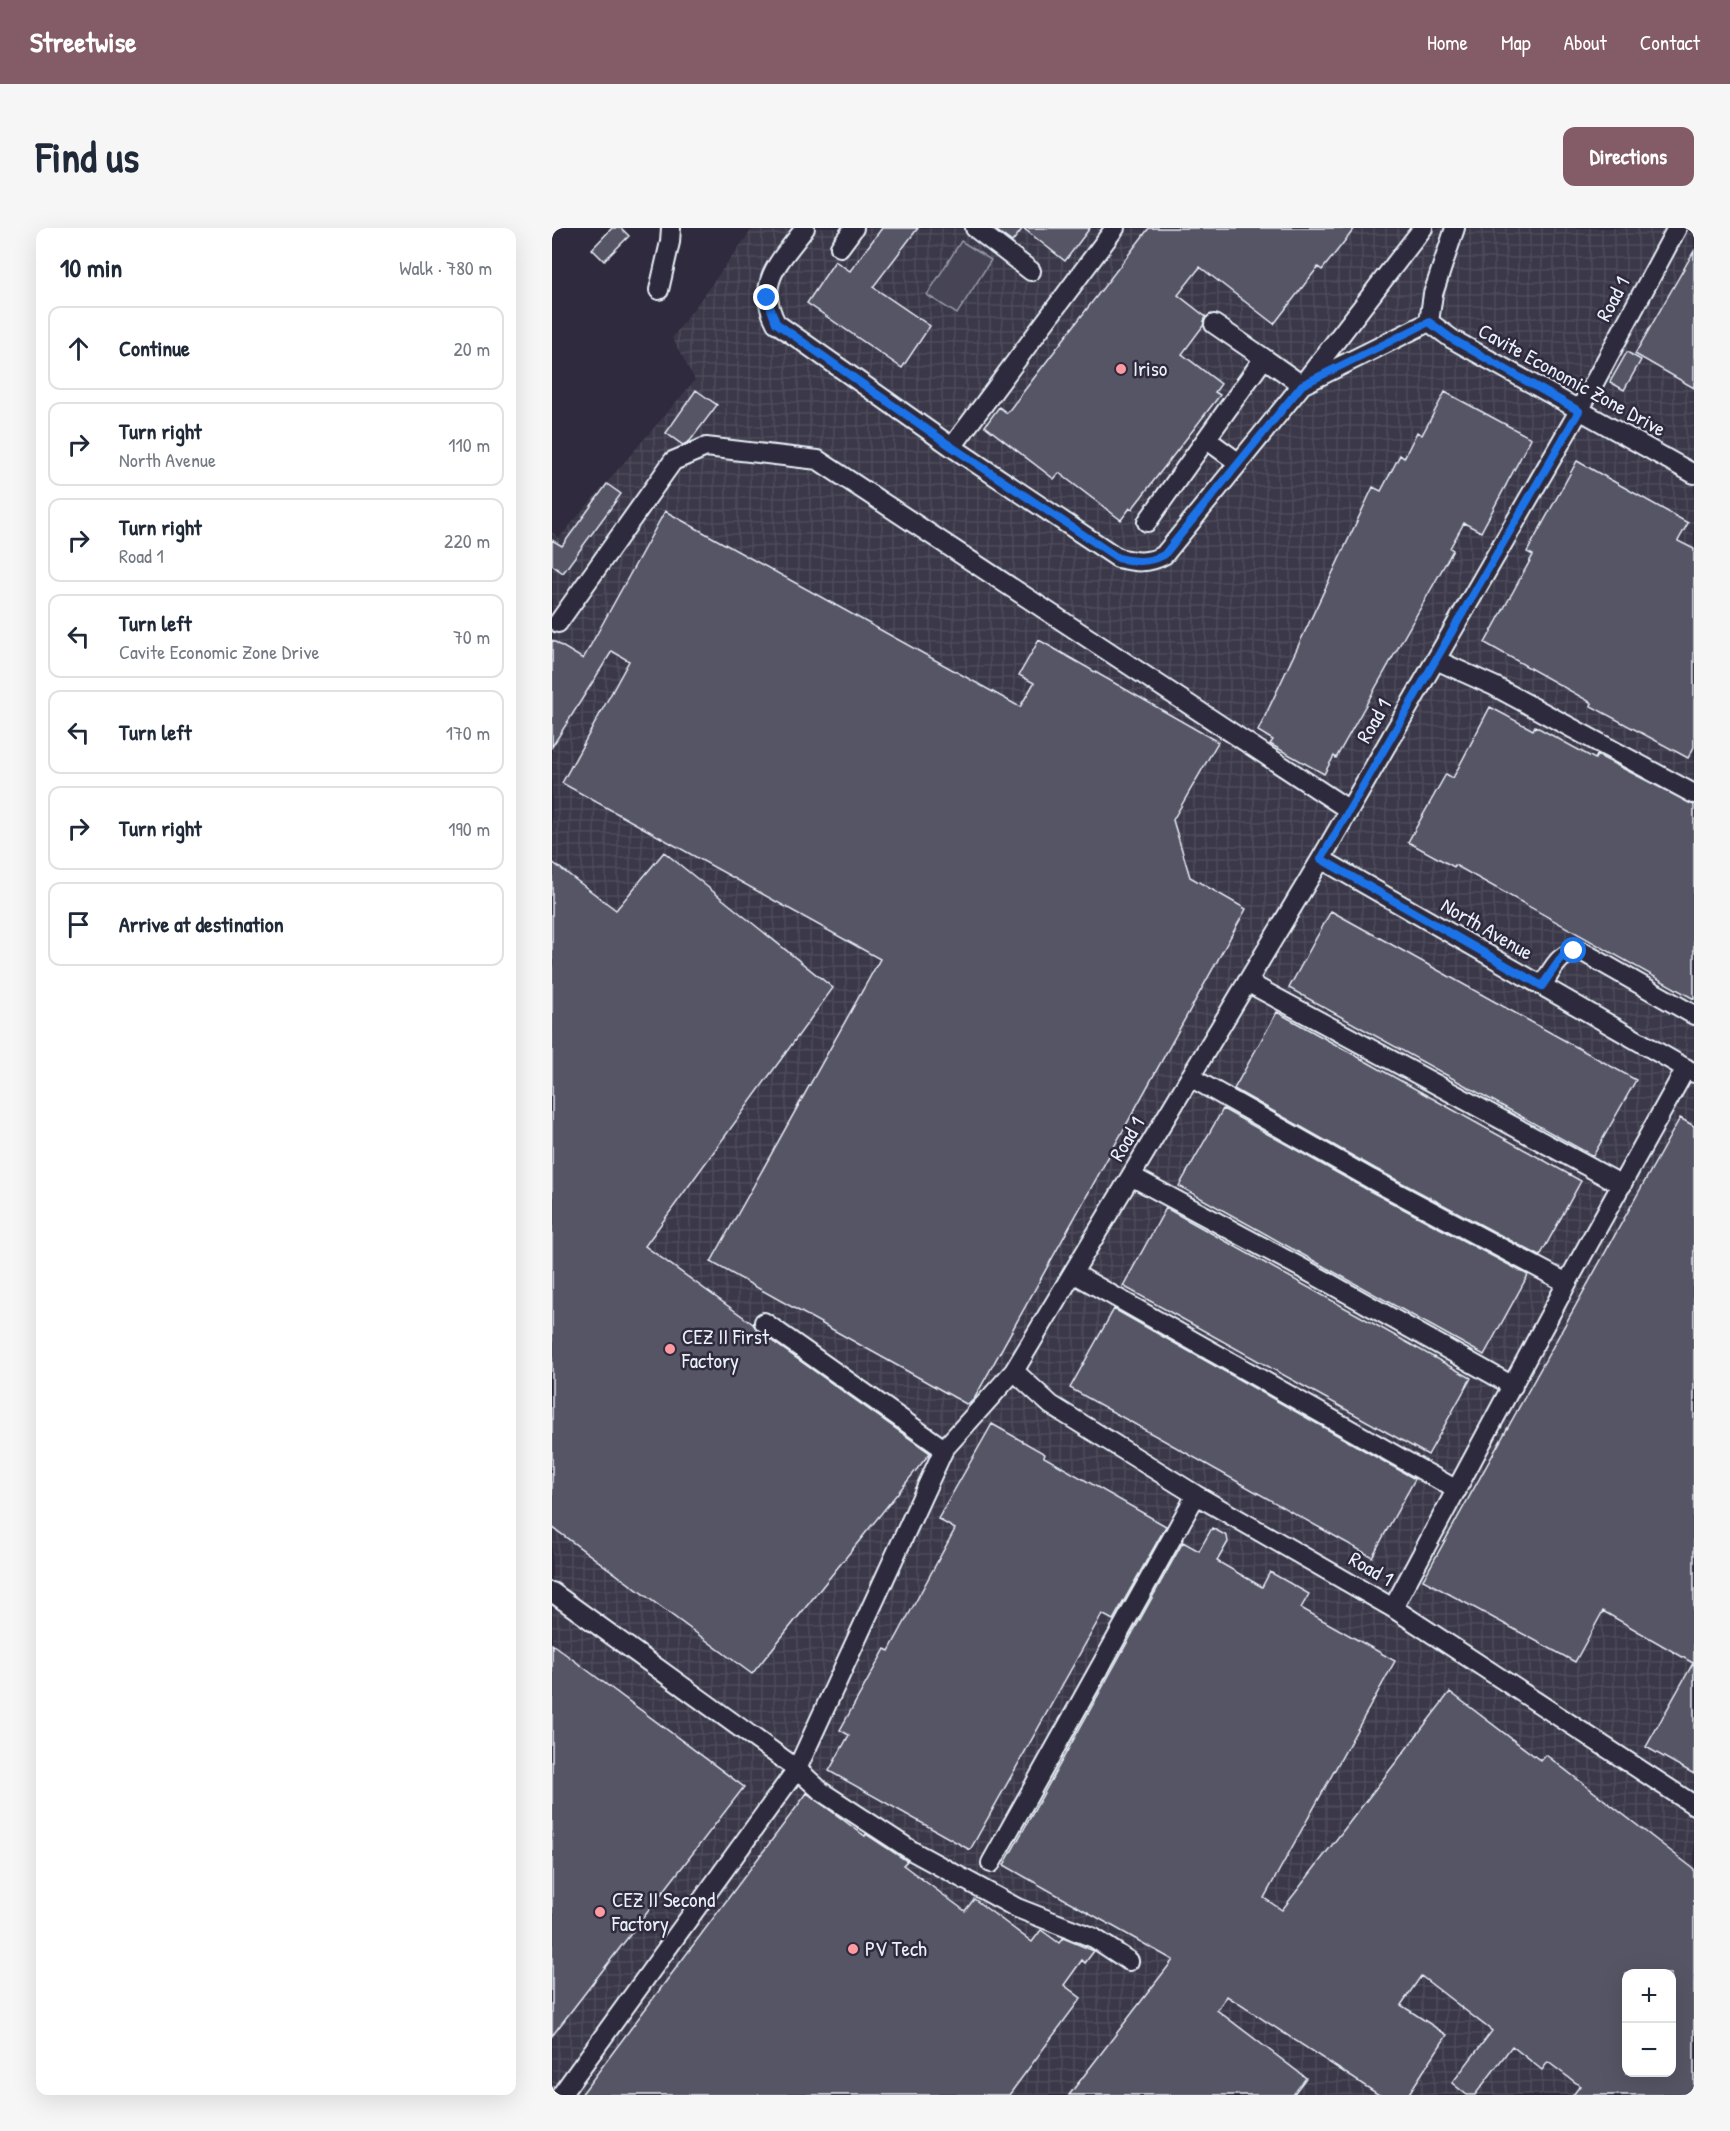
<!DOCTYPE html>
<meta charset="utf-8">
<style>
:root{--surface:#fff;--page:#f6f6f7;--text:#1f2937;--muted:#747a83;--line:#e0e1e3;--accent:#845c67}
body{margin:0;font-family:"Patrick Hand",sans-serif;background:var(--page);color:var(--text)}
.controls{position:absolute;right:18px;bottom:18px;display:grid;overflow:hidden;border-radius:12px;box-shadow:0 6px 24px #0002}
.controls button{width:54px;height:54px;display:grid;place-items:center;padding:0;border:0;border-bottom:2px solid var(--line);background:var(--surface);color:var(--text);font:30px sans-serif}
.stop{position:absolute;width:18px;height:18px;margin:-14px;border:4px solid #1a73e8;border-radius:50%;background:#fff}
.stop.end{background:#1a73e8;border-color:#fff;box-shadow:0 2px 6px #0008}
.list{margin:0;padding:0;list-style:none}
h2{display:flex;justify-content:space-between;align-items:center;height:78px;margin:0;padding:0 24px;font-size:26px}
h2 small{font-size:20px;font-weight:400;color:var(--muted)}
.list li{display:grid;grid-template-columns:39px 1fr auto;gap:18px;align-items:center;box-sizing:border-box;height:84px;margin:0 12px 12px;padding:0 12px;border:2px solid var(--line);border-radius:12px}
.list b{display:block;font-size:22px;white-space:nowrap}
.list p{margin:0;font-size:20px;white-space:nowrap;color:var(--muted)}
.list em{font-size:20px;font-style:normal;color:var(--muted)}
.icon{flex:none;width:33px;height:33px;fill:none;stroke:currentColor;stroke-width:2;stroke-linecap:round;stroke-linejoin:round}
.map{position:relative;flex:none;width:1142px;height:1867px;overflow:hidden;border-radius:12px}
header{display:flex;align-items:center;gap:36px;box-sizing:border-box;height:84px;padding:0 30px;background:var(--accent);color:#fff}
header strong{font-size:28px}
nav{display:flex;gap:33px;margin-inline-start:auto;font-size:21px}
.intro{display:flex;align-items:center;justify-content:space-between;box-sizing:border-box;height:144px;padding:0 36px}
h1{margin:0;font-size:42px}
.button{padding:15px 27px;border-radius:12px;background:var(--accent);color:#fff;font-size:21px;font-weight:700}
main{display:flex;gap:36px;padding:0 36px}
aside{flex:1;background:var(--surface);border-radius:12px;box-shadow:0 6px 24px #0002}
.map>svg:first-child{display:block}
.industrial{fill:url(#industrial-grid);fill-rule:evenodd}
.park{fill:#464455;stroke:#979aa6;stroke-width:1.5}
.building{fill:#575565;stroke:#e8f1f8;stroke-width:1.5;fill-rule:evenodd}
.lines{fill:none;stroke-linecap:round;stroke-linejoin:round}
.minor-casing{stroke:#e8f1f8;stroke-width:22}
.minor{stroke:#2f2a3d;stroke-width:18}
.route{stroke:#1a73e8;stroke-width:8}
.poi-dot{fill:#ff9aa2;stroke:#2f2a3d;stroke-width:2}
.labels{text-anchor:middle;stroke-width:5;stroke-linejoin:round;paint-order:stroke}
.street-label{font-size:21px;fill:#e8f1f8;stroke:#2f2a3d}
.poi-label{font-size:21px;fill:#e8f1f8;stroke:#2f2a3d;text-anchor:start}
</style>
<header>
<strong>Streetwise</strong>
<nav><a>Home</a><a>Map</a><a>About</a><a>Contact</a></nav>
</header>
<div class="intro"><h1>Find us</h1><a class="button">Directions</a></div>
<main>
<aside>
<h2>10 min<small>Walk · 780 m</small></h2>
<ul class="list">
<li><svg class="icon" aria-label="ahead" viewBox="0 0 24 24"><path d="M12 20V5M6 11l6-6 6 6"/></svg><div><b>Continue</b></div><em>20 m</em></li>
<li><svg class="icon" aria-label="right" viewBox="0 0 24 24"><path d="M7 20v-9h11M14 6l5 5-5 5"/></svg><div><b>Turn right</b><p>North Avenue</p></div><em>110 m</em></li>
<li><svg class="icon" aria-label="right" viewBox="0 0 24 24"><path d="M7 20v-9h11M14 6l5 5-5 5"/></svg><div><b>Turn right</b><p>Road 1</p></div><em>220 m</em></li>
<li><svg class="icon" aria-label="left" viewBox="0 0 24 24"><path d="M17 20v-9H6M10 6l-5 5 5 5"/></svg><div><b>Turn left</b><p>Cavite Economic Zone Drive</p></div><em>70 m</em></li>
<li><svg class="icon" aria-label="left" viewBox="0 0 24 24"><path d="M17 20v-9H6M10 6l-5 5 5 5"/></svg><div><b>Turn left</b></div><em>170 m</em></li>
<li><svg class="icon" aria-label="right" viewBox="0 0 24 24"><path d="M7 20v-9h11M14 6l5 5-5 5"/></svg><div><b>Turn right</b></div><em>190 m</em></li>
<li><svg class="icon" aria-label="arrive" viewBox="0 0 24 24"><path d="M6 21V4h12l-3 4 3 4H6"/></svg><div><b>Arrive at destination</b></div></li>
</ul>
</aside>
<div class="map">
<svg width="1142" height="1867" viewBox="0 0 1142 1867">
<defs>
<pattern id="industrial-grid" width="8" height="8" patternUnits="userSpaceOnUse" patternTransform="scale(1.5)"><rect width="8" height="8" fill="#3b3749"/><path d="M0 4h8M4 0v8" fill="none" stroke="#4e4b5b"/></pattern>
</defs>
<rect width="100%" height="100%" fill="#2f2a3d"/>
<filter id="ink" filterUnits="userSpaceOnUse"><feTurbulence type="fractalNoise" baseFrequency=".0167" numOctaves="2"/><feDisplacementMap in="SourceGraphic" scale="12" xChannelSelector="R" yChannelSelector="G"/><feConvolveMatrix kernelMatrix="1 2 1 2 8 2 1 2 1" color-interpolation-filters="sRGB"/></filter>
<g filter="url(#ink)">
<path class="industrial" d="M201 0H1142V1867H0V304L7 310 143 152 120 110ZM1074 1746H1120V1844H1074Z"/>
<path class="park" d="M409 13 439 32 405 86 375 67Z"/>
<path class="building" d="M60 0H69L77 8 52 33 40 21Z
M330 0H366L321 59 378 98 350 140 255 75 283 33 298 43Z
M441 0H538L513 33 471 0 460 14Z
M597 0H803L770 42 766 39 722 96 648 39 626 67 654 89 651 98 630 126 669 156 663 164 668 167 580 281 578 280 569 292 507 245 502 251 433 198 447 179 455 185Z
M1142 23V160L1083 126Z
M1075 124 1089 132 1072 162 1058 154Z
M144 162 165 177 138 213 131 217 114 205Z
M893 164 979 210 929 304 912 295 898 320 901 322 784 530 782 528 772 546 718 516 721 512 706 503 821 259 829 263 848 227 852 230 865 204 870 207Z
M1025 233 1136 295 1126 313 1142 321V519L1136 530 1039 478 1040 475 933 415 981 327 975 324Z
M55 256 69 266 11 345 0 337V312L10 318Z
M113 283 468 479 482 455 467 447 487 412 666 514 621 592 638 649 694 681 422 1171 416 1177 159 1034 328 731 10 555 77 433 60 423 0 519V412L31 431Z
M938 479 981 502 983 498 1043 531 1045 527 1142 577V771L903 637 902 639 856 614 894 546 901 550Z
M112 624 281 760 93 1018 201 1096 206 1103 378 1225 200 1446 0 1299V634L64 682Z
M779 683 1084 852 1041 928 737 760Z
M725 784 1029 953 988 1028 824 941 682 861Z
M671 881 814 961 976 1047 932 1127 627 958Z
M1128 890 1142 898V1546L1094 1519 1141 1435 1051 1383 1023 1434 871 1352Z
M614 980 919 1150 876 1227 571 1058Z
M562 1081 863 1251 820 1329 518 1160Z
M440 1196 493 1226 492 1229 614 1298 561 1392 550 1386 418 1622 277 1543 297 1507 288 1502 333 1421 337 1423 403 1301 386 1291Z
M660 1300 675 1308 676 1314 665 1333 710 1359 718 1344 757 1366 749 1380 843 1433 712 1670 730 1682 898 1464 989 1533 994 1527 1142 1641V1867H1021L1028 1858 996 1834 990 1842 960 1818 923 1867H915L900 1855 940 1803 869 1748 849 1777 895 1807 856 1867H827L675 1768 665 1782 754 1850 741 1867H517L621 1732 452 1637 631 1314 647 1323ZM1074 1746H1119V1845H1074Z
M0 1416 192 1559 0 1808Z
M255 1565 313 1608 314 1606 355 1633 351 1637 413 1683 422 1671 480 1714 489 1702 507 1715 511 1710 542 1723 533 1735 530 1732 512 1757 529 1770 457 1867H29Z"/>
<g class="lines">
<defs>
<path id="minor" d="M253 0C230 32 202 53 224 95L400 219 566 330C583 334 596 336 612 327L750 157 877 94
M423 0 479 43
M288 19 302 0
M107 62 118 14 119 0
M877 94 900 111 1142 246
M877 94 881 66 903 0
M662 96 712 130
M654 211 687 235
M400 219 563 0
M595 294 712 130 750 157 871 0
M6 395 121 233 154 219 266 232 797 582
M884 432 942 458 1142 566
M769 631 1142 845
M695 754 1070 957
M990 758C1001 741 1007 722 1031 724L1142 787
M638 849 819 951 1015 1055
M579 948 770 1051 961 1158
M521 1045 905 1262
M212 1094 392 1221
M462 1143 499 1177 644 1267 841 1380 1142 1577
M0 1364 245 1541 392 1221 462 1143 769 631 1027 183 1125 0
M841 1380 1015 1055 1134 840
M439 1635 644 1267
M9 1867 245 1541 270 1564 362 1624 465 1680 542 1710 577 1733"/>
</defs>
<use href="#minor" class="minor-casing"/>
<use href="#minor" class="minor"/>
</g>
</g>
<g class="lines" filter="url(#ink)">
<path class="route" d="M215 70 224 95 400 219 566 330C583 334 596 335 612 327L750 157 877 94 900 111 1027 183 769 631 990 758 1011 727 1022 723"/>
</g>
<g class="poi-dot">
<circle cx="569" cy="141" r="6"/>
<circle cx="118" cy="1121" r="6"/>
<circle cx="48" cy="1684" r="6"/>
<circle cx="301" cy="1721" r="6"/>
</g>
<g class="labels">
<g class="street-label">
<text transform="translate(1061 71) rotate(-62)" y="7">Road 1</text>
<text transform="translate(1020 152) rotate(29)" y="7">Cavite Economic Zone Drive</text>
<text transform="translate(822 493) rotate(-60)" y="7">Road 1</text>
<text transform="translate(935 701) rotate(30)" y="7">North Avenue</text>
<text transform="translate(575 911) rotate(-59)" y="7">Road 1</text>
<text transform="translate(819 1341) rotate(30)" y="7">Road 1</text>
</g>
<g class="poi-label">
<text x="581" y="148">Iriso</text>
<text x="130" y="1116">CEZ II First<tspan x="130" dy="24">Factory</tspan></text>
<text x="60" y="1679">CEZ II Second<tspan x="60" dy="24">Factory</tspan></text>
<text x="313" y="1728">PV Tech</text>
</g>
</g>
</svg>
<div class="controls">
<button>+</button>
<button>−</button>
</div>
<div class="stop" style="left:1022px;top:723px"></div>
<div class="stop end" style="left:215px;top:70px"></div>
</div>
</main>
